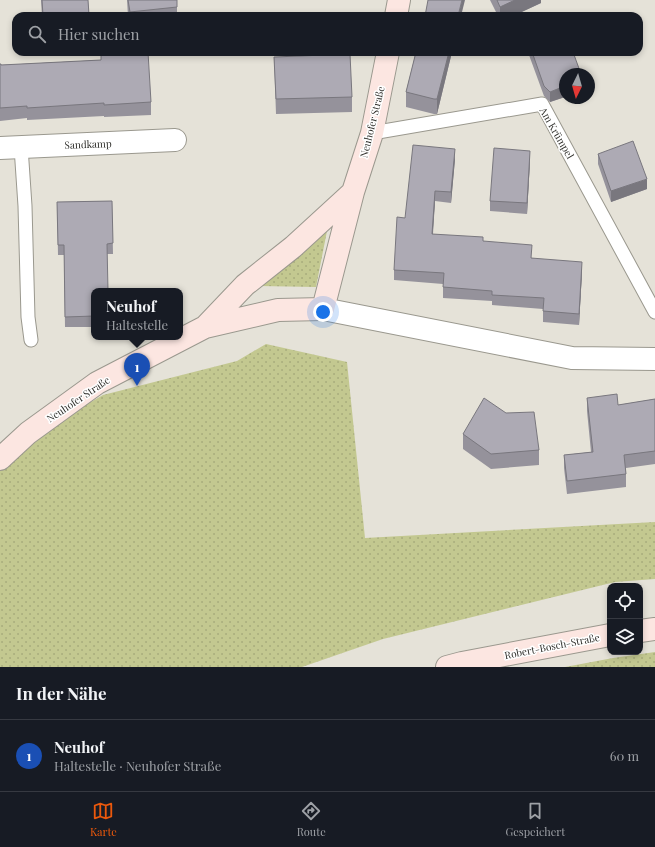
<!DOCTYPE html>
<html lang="de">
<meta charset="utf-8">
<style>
:root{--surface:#171b24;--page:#20242c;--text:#f1f3f6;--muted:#9ea1a6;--line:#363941;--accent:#ea580c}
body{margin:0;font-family:"Playfair Display",serif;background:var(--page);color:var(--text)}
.controls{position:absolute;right:12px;bottom:12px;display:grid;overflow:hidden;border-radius:8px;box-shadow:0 2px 6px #0003}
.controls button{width:36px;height:36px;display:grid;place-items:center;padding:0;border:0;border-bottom:1px solid var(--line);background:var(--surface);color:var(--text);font:20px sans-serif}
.compass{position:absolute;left:559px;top:68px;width:36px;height:36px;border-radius:50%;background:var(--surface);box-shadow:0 2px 6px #0003;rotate:185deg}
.you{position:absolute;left:323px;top:312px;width:14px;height:14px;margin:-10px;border:3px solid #fff;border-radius:50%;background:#1a73e8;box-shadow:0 0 0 6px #1a73e833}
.badge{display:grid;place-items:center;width:26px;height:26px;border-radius:50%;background:var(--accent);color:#fff;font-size:13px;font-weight:700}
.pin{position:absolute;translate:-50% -33px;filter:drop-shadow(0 1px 2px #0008)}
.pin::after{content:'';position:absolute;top:21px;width:14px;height:12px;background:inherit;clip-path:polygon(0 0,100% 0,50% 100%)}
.popup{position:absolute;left:91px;top:288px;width:92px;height:52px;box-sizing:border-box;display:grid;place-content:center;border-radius:8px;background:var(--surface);filter:drop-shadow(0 1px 3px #0005);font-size:13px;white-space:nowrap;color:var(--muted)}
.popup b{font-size:15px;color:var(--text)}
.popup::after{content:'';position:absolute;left:50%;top:100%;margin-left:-8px;border:8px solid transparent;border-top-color:var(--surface)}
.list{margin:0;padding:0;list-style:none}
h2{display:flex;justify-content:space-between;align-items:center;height:52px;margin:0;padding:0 16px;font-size:17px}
h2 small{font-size:13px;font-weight:400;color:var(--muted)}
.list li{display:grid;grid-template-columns:26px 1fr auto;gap:12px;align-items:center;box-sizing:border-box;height:72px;padding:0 16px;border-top:1px solid var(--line)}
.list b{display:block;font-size:15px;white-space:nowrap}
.list p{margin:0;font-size:13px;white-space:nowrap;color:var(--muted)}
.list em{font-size:13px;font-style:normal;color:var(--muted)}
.icon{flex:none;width:22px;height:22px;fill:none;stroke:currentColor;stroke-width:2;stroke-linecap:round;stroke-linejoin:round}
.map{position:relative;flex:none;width:655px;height:667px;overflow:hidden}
.search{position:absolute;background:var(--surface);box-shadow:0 2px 6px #0003;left:12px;right:12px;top:12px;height:44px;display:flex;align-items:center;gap:10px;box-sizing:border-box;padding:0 14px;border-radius:12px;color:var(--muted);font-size:15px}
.sheet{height:124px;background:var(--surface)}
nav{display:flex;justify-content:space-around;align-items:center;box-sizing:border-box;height:56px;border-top:1px solid var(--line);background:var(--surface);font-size:11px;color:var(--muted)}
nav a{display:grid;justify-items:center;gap:2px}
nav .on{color:var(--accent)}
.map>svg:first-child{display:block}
.grass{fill:url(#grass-dots)}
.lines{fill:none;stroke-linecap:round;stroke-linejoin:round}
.lane-casing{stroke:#9a988e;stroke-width:15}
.street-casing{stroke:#9a988e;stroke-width:24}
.secondary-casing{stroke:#9a988e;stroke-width:24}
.lane{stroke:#fff;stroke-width:13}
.street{stroke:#fff;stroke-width:22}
.secondary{stroke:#fce6e1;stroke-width:22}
.wall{fill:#95929b}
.shaded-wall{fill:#79777e}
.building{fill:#adaab4;stroke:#79777e}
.labels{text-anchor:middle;stroke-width:3;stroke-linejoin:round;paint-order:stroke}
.street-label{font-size:10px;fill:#2c2c28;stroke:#fff}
</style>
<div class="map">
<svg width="655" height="667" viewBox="0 0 655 667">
<defs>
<pattern id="grass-dots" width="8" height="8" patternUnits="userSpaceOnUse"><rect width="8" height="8" fill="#c3c890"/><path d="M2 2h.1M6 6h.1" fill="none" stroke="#a8ac7c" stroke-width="1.8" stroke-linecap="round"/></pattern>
</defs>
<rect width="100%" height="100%" fill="#e5e2d8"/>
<path class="grass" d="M327 231 316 287 259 286Z
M266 344 347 362 365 538 655 522V579L615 582 383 639 302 667H0V466L32 436 103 395 237 361Z
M655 652V667H565L613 658Z"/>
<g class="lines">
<defs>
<path id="lane" d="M372 133 542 104 655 312
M21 147 25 206 28 317 31 340"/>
<path id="street" d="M0 148 175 140
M323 309 572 358 655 359"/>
<path id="secondary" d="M396 16 399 0
M205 327 245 285 293 247 353 192
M0 459 28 433 97 383 205 327 278 310 323 309 353 192 372 133 388 52
M640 631 655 629
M447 667 462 663 610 635"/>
</defs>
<use href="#lane" class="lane-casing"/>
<use href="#street" class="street-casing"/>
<use href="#secondary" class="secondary-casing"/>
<use href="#lane" class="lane"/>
<use href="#street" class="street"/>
<use href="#secondary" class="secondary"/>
</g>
<path class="wall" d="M41 0H88L89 16H42Z
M127 0H177V16H128Z
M490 0H541V3L513 16H498Z
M416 52H452L437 114H434L406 107V92Z
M529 52H573L565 74V97L550 102 544 96 529 55Z
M101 53 151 102V115L104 117V116L27 120V118L0 121V64L1 65 101 60Z
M274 57 352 97V112L276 114Z
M598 154 647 189 611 202 598 164Z
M455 159 451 203 435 201 433 234 483 241 532 258 582 272 579 325 543 322V309L492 305V301L443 298V284L394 280V270L405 218Z
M530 161 527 214 490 211V201Z
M112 201 113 254H107L94 291V327H65L64 255H58L57 202Z
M587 398 618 405 655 399V464L626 468V487L567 494 564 468V455L591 452 587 411Z
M463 434 539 450V465L491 469 463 449Z"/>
<path class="shaded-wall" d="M462 0H465L461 16H458Z
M515 0H541V3L513 16H500V7Z
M449 52H452L437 114V99Z
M565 86V97L550 102V92Z
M455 149V159L451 203V192Z
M530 151V161L527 214V203Z
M647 179V189L611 202V191Z
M435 191V201L432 244V234Z
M582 262V272L579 325V314Z"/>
<path class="building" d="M42 0H88L89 15 43 16Z
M128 0H177V7L130 12Z
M428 0H462L458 16H425Z
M497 0H515L500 7Z
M121 52H148L151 102 104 105V103L27 108V106L0 108V64H1V65L101 60V53Z
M416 52H449L437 99H434L406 92Z
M532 52H573L581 74H565V86L550 92 544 86Z
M350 54 352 97 276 99 274 57Z
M633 141 647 179 611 191 598 154Z
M413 145 455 149 451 192 435 191 432 234 483 237V241L532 245 531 258 582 262 579 314 543 311 544 298 492 295V291L443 287 444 273 394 270 397 217 405 218Z
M494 148 530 151 527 203 490 201Z
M112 201 113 243 107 244 108 291H94V316L65 317 64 245H58L57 202Z
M617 394 618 405 655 399V451L624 455 626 474 567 481 564 455 593 452 587 398Z
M484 398 506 413 534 412 539 450 491 454 463 434Z"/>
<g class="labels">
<g class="street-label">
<text transform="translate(372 122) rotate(-76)" y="4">Neuhofer Straße</text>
<text transform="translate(557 133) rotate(60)" y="4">Am Krümpel</text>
<text transform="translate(88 144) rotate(-2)" y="4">Sandkamp</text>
<text transform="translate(78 399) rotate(-34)" y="4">Neuhofer Straße</text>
<text transform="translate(552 646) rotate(-11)" y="4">Robert-Bosch-Straße</text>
</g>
</g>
</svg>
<div class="controls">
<button><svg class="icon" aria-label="locate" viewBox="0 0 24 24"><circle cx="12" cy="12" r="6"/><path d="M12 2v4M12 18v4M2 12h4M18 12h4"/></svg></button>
<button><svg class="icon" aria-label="layers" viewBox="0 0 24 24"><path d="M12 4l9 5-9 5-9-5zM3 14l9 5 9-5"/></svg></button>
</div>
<svg class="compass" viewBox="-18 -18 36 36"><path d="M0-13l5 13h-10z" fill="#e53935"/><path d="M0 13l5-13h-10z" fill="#9ea1a6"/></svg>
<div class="you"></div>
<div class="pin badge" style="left:137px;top:386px;background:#1a4fb4">1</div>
<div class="popup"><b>Neuhof</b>Haltestelle</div>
<div class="search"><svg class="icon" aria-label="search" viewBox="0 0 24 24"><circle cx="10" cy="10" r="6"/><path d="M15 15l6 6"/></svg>Hier suchen</div>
</div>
<section class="sheet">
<h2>In der Nähe<small></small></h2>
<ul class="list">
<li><span class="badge" style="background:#1a4fb4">1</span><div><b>Neuhof</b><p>Haltestelle · Neuhofer Straße</p></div><em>60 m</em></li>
</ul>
</section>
<nav>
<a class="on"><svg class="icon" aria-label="map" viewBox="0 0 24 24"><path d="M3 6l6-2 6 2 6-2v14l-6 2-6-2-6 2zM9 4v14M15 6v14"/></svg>Karte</a>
<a><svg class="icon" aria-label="directions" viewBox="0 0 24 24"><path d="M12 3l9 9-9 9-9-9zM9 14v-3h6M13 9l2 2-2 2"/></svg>Route</a>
<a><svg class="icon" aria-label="saved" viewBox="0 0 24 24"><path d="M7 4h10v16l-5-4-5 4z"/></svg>Gespeichert</a>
</nav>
